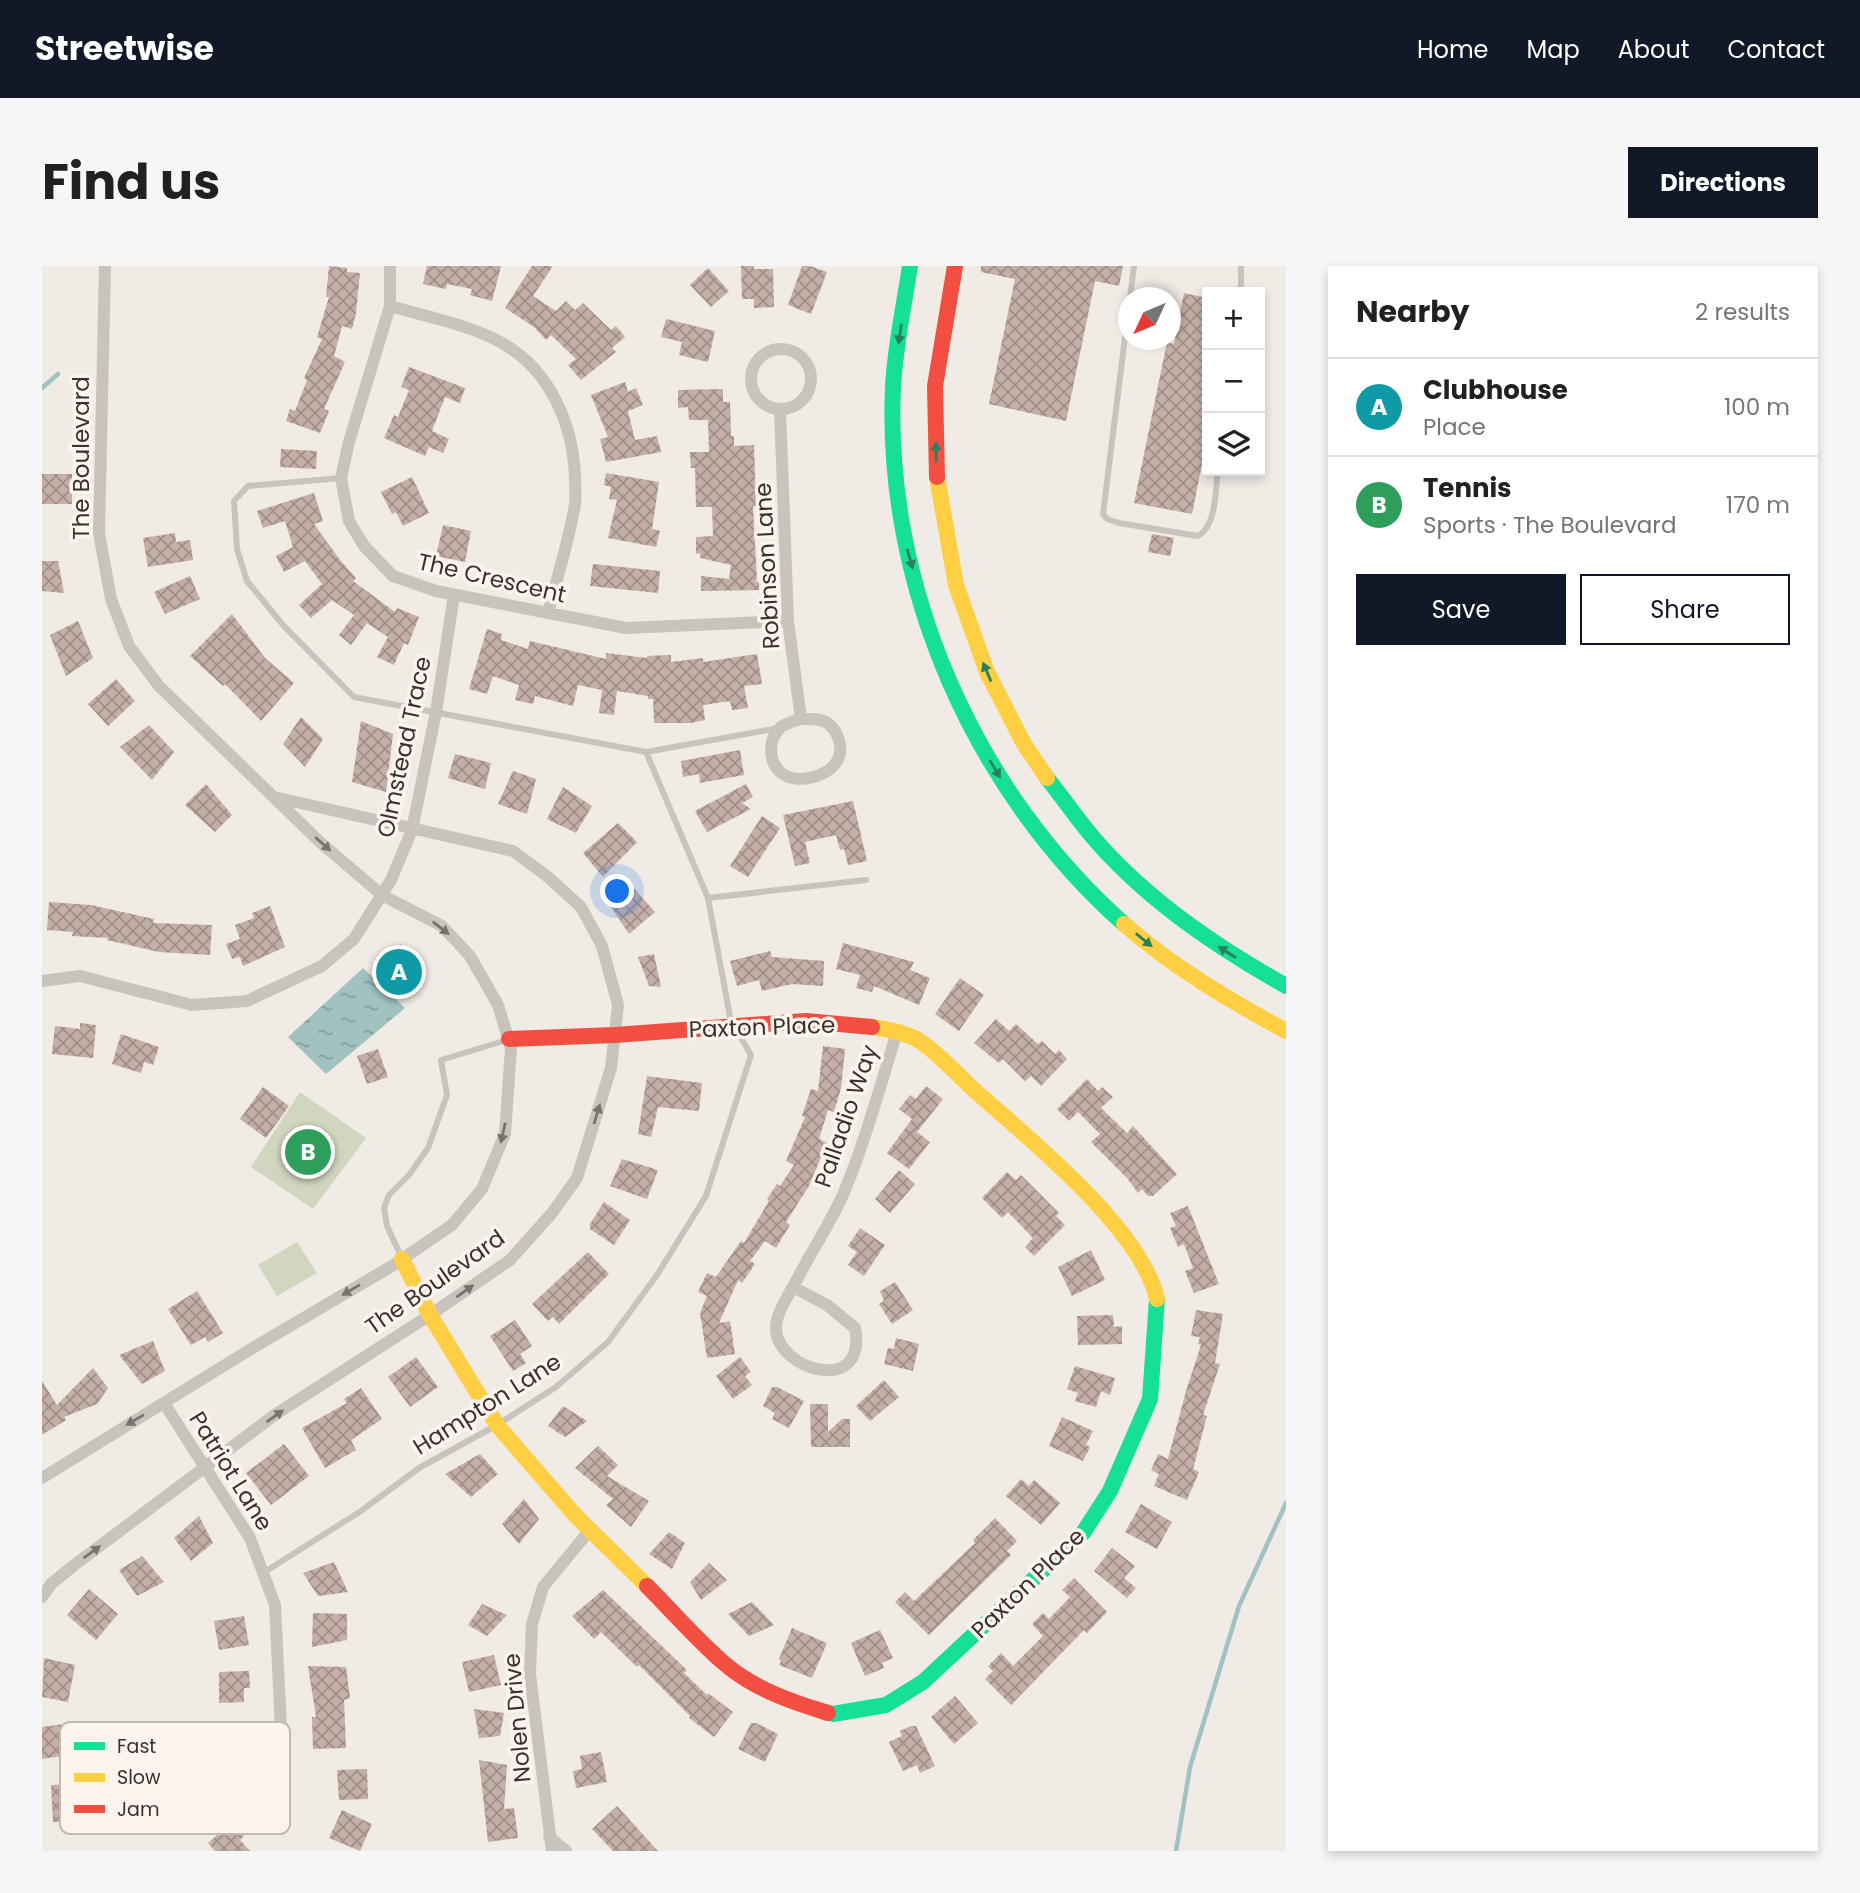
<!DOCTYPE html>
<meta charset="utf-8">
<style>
:root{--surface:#fff;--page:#f6f6f6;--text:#202124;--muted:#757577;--line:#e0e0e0;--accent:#111827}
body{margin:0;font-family:Poppins,sans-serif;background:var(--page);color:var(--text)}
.controls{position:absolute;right:21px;top:21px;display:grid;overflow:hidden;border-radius:0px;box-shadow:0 4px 10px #0003}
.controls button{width:63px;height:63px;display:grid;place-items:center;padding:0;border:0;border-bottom:2px solid var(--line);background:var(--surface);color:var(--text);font:35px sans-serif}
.compass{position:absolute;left:1076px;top:21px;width:63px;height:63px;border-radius:50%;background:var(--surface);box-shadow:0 4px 10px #0003;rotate:226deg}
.you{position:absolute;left:576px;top:626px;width:24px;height:24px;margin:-18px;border:5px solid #fff;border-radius:50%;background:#1a73e8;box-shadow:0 0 0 10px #1a73e833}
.badge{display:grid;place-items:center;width:46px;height:46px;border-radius:50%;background:var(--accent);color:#fff;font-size:23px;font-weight:700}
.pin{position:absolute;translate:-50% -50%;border:4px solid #fff;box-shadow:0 2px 7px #0006}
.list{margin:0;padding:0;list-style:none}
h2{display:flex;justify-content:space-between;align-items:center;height:91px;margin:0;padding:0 28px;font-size:30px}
h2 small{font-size:23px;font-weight:400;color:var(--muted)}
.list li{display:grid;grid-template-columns:46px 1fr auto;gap:21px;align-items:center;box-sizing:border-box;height:98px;padding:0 28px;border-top:2px solid var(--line)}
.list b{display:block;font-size:26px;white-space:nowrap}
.list p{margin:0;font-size:23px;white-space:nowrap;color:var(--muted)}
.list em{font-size:23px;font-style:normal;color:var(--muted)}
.actions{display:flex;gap:14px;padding:21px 28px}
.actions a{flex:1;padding:16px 0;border:2px solid var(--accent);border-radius:0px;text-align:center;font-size:24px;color:var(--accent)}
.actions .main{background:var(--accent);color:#fff}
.icon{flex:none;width:38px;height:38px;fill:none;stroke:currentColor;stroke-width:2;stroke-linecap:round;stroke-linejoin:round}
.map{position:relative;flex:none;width:1244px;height:1585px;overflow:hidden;border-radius:0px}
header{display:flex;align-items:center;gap:42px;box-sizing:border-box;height:98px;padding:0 35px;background:var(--accent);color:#fff}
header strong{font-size:33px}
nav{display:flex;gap:38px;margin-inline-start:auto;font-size:24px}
.intro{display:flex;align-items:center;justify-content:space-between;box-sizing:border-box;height:168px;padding:0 42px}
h1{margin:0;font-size:49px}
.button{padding:18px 32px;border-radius:0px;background:var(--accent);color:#fff;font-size:24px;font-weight:700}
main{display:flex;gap:42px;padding:0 42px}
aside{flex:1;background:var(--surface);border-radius:0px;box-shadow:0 4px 10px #0003}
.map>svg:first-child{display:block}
.park{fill:#d1d6bf}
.water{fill:url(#water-ripples)}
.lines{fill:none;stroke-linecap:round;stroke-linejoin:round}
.stream{stroke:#a1c2c1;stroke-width:4.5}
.building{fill:url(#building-cross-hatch)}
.lane{stroke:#c9c3be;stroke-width:6}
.street{stroke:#c9c3be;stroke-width:12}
.fast{stroke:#16e098;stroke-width:16}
.slow{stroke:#ffcf43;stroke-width:16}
.jam{stroke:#f24e42;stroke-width:16}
.oneway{fill:#2a7f5c}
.oneway2{fill:#7b726d}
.labels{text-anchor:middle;stroke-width:7;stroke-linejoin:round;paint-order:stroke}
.street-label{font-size:23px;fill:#3b302b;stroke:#fbf5ee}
.key{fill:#fbf5ee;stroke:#c1bab4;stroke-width:2}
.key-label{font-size:19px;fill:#3b302b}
</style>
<header>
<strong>Streetwise</strong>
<nav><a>Home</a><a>Map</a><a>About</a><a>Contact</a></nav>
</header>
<div class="intro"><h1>Find us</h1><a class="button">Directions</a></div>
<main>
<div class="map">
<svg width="1244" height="1585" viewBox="0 0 1244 1585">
<defs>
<pattern id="water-ripples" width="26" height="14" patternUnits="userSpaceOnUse" patternTransform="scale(1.75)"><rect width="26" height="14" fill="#a1c2c1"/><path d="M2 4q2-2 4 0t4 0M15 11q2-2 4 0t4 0" fill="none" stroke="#849e9d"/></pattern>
<pattern id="building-cross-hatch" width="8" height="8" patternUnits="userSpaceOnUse" patternTransform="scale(1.75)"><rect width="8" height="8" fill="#c3afa7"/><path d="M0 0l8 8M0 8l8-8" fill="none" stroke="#a08f88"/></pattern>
</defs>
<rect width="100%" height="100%" fill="#f0ebe5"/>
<path class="park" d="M258 826 324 872 271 943 209 901Z
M255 976 275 1007 235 1030 216 999Z"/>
<path class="water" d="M321 702 363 742 284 808 246 771Z"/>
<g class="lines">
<path class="stream" d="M0 122 16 108
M1134 1585 1148 1501 1197 1340 1244 1237"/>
</g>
<path class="building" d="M287 0 305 2V6L318 7 314 47 310 63 300 60 292 90 303 96 282 143 287 145 278 167 244 155 248 143 253 145 265 114 262 112 280 73 275 71 287 31H284Z
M385 0H459L450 35 428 29 430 23 405 18 404 23 381 18Z
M490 0H511L491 30 514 45 524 35 533 44 541 37 569 64 574 60 583 71 570 82 574 86 539 114 526 99 534 93 509 69 504 74 492 61 463 42Z
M699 0H712V3H731L732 41 712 42V33H700Z
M760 0H768L785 6 769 48 746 39Z
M939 0H1081L1077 20 1053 15 1024 155 947 138 973 13 939 6Z
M666 2 687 25 669 41 648 19Z
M1142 27 1165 32V173L1150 248 1092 237 1125 76 1132 78Z
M624 53 673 65 666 96 637 89 640 76 619 71Z
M367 101 423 122 418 137 403 131 390 165 407 173 401 187 387 181 383 190 342 172 352 149 356 151 367 124 359 121Z
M583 116 586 126 594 122 601 139 586 145 593 174 615 170 619 186 564 196 558 173 566 171 549 129Z
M681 123V136H688L689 170H692V180L712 179 714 240H711L715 315H710L717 316V324L659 325V310L687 313 689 299 658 292V287L654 288V271L671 270 670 241H654L653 202H649L648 186H667L666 154H647L646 141 636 142V124Z
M239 183 275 185 274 203 238 201Z
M564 207 617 216 610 263 618 265 614 281 566 272 575 234 567 233 569 221 562 219Z
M0 208H30V238H0Z
M370 211 387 247 361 260 354 246 350 248 339 226Z
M272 227 281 255 272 258 298 294 314 312 311 315 353 346 355 342 377 351 366 379 362 377 352 399 335 391 346 371 325 357 309 379 297 369 312 349 290 334 269 352 257 339 280 318 263 295 242 306 234 290 251 281 243 255 221 262 215 245Z
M401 259 429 265 423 296 394 290Z
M133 267 134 276 148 274 151 294 106 301 101 272Z
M1110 268 1132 272 1128 290 1106 286Z
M0 295H16L22 327 0 325Z
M551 298 618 305 616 327 548 320Z
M148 310 158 333 123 348 112 326Z
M190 348 223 392 252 417 219 455 183 418 181 420 148 390Z
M36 355 51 392 24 410 8 369Z
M445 363 460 368 459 374 486 383 488 375 564 393V387L605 392V390L629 389V396L661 392V396L715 388 720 418 702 420 706 442 690 444 688 435 661 439 663 454 649 457H612L611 433H606V430L575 425 572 449 557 447 560 424 536 419 531 440 493 430 491 438 473 434 477 419 451 410 445 428 427 423Z
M74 413 93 435 66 460 46 438Z
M259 451 281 473 263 501 241 478Z
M319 455 351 468 344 526 310 516Z
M107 459 132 486 110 514 78 481Z
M698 484 702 509 658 517 657 508 641 511 639 495Z
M413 488 449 497 443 523 406 512Z
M471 505 494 513 485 548 456 538Z
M164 518 190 549 173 566 143 539Z
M704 518 711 531 700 537 709 543 665 566 653 545Z
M521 521 550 540 534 567 505 553Z
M811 535 825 595 806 599 802 583 798 584 794 569 763 576 768 597 753 600 741 549Z
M720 550 738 562 706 611 688 600Z
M576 557 595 576 561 611 541 587Z
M592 622 613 646 587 668 563 632Z
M7 636 49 639 112 653 111 657 170 659 168 689 117 686 65 674 66 672 30 670 31 666 5 664Z
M228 640 243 681 201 700 198 691 190 693 184 678 198 673 193 659 212 652 210 647Z
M801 677 872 696 868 704 888 712 877 739 832 720 830 726 814 722 818 709 794 703Z
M359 678 382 704 353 733 331 708Z
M728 685 730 691 782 695 781 720 750 718 720 725 717 714 695 720 688 695Z
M612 688 619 721 607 720 596 691Z
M918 712 942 729 917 765 893 748Z
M954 753 967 765 974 758 996 778 1000 775 1013 788 1017 784 1025 793 999 820 989 810 983 815 961 793 957 797 932 777Z
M38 757 54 759 51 792 10 788 13 760 38 763Z
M79 768 117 781 111 799 102 796 99 807 70 798Z
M781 780 803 783 799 822 792 846 786 844 777 873 785 877 767 920 744 956 748 959 734 982 723 975 708 995 713 998 700 1017 696 1014 677 1057 688 1055 693 1088 665 1092 658 1047 665 1030 656 1026 665 1007 674 1011 699 975 702 977 727 935 725 933 735 918 738 920 752 899 744 895 763 851 760 850 769 823 776 825Z
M336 783 346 811 325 818 315 790Z
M605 810 660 817 657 845 616 841 609 871 596 868Z
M1045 813 1056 825 1060 821 1071 831 1059 842 1085 867 1091 860 1135 908 1111 930H1106L1100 923 1096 927 1085 912 1049 876 1058 868 1036 846 1027 855 1015 843Z
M884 820 901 833 875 866 888 876 867 903 845 887 870 853 857 843 868 829 874 833Z
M221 821 247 840 224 872 198 853Z
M580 893 616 904 605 933 568 920Z
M857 904 873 918 848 947 833 933Z
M965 906 974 914 979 909 1017 947 1014 950 1023 959 992 990 983 981 991 972 966 946 960 952 940 932Z
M562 936 588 954 572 979 548 963V958Z
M1146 940 1177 1018 1152 1027 1143 1005 1151 1002 1142 978 1136 981 1128 962 1134 960 1128 947Z
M818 962 843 979 822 1010 806 999 815 986 806 980Z
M1049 984 1063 1014 1030 1030 1016 1001Z
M546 986 567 1008 517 1058 511 1051 506 1055 490 1038Z
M853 1016 871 1044 850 1058 837 1038 842 1035 838 1025Z
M155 1025 181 1067 166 1076 163 1071 149 1079 126 1043Z
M1154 1044 1181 1048 1173 1097 1178 1098 1161 1149 1165 1150 1151 1203 1157 1206 1145 1234 1112 1220 1117 1208 1109 1204 1116 1188 1126 1193 1144 1125 1159 1079 1156 1078 1158 1071 1149 1070Z
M1071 1049 1072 1061 1080 1060V1078L1036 1079 1035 1050Z
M473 1054 490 1080 478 1088 484 1097 471 1105 448 1070Z
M854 1072 877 1078 871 1105 842 1098 846 1082 852 1083Z
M111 1075 123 1105 100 1118 77 1089Z
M374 1091 396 1121 368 1141 346 1111Z
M698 1091 709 1106 703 1110 710 1119 691 1133 674 1110Z
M1033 1100 1073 1112 1068 1129 1059 1125 1054 1141 1033 1135 1036 1127 1025 1123Z
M51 1102 66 1122 55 1138 22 1151 24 1154 0 1169V1115L15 1139Z
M842 1114 857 1131 828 1155 814 1140Z
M730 1121H735L762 1135 747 1162 730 1153 733 1147 721 1140Z
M319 1122 340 1153 309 1174 314 1184 283 1202 260 1162 305 1137 302 1133Z
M768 1138H786V1166L800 1153H808V1181H769Z
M521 1140 545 1155 523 1171 506 1160Z
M1020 1151 1051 1165 1044 1179 1048 1181 1041 1195 1007 1180Z
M242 1178 267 1210 229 1239 204 1207Z
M556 1180 576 1199 565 1210 607 1235 589 1261 564 1239 571 1233 533 1202Z
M438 1188 456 1208 429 1231 403 1208Z
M979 1213 987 1220 992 1214 1018 1237 999 1259 964 1230Z
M482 1233 497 1253 477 1278 460 1258Z
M1099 1238 1130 1256 1115 1283 1083 1266Z
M157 1250 171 1277 149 1295 132 1272Z
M953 1252 975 1275 965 1285 969 1289 887 1369 853 1336 863 1326 872 1335 933 1277 931 1274Z
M627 1266 643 1277 630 1303 607 1288Z
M1070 1282 1093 1300 1082 1312 1094 1322 1085 1332 1052 1305Z
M100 1290 122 1316 95 1330 77 1304Z
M292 1296 306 1326 276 1330 261 1307Z
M667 1297 685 1314 659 1334 648 1316Z
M1032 1312 1065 1346 1045 1367 1042 1364 969 1439 943 1413 951 1405 946 1400 959 1387 971 1400 1001 1370 990 1358 1001 1347 1007 1353 1028 1331 1020 1324Z
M47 1323 76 1348 54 1374 25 1349Z
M561 1324 645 1404 642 1407 665 1429 666 1427 691 1446 672 1471 647 1452 648 1450 597 1399 595 1401 559 1366 552 1373 530 1350Z
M710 1336 732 1359 707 1370 686 1348Z
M440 1338 465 1349 445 1370 426 1359Z
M271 1347 305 1348V1374L270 1381Z
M202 1350 207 1379 177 1384 172 1355Z
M750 1362 785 1377 770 1412 737 1399 739 1395 737 1393Z
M838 1364 851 1392 840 1397 842 1402 823 1410 809 1377Z
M452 1389 459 1419 427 1426 420 1396Z
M2 1392 33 1399 26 1436 0 1431Z
M266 1400 304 1401 308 1432 302 1434 304 1482 271 1483 270 1451H274Z
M207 1405 208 1422H202V1436L177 1437V1406Z
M913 1430 936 1457 912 1478 889 1451Z
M432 1443 462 1447 458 1470 437 1472Z
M29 1457 33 1488 0 1493V1461Z
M709 1457H714L736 1468 723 1496 696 1483Z
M869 1460H874L893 1500 878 1507 875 1499 861 1505 847 1476 860 1470 858 1465Z
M559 1486 565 1516 534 1522 531 1505 540 1503 538 1490Z
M437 1494 465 1499 462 1543 472 1542 476 1572 446 1576Z
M325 1503 326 1533 297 1534 295 1504Z
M44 1517 46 1554 11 1556 9 1519Z
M575 1540 616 1585H571L550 1563Z
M300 1544 330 1558 318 1585 287 1572Z
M190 1556 202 1570 198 1574 208 1585H173L166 1577Z"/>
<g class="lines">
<path class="lane" d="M1199 26V0
M1088 32 1092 0
M1086 47 1061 248 1065 253 1077 257 1156 270C1175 259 1173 224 1176 205
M299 212 206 220 192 235 195 283 205 315 241 359 312 431 604 486 737 462
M604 486 666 632 689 756
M666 632 824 614
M359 990 345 960 342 942 347 929 367 909 386 882 405 829 399 794 465 774
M221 1307 319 1245 377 1202 455 1159 514 1121 566 1076 615 1009 664 930 709 789 695 765"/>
<path class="street" d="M348 0V40L307 176 299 212 307 255 322 280 351 310 394 325 584 362 746 355
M348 40C385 51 426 58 460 77 508 104 531 158 533 211 533 220 534 230 533 238 527 275 515 311 506 347
M709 113a30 30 0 1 1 60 0a30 30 0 1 1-60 0Z
M738 144 746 355 759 453
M759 453C767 453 778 452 785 457 795 463 801 480 797 491 790 510 757 519 741 508 726 498 725 474 739 461 745 457 752 455 759 453Z
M0 715 38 710 150 739 205 735 280 700 312 673 349 614 370 564 394 446 412 329
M751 1021 785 1039 813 1062C826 1131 734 1104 734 1062 733 1047 753 1019 760 1004 775 976 794 948 805 919 825 870 839 817 855 766
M122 1137 208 1272 233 1339 243 1546
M0 1212 209 1083 350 1000 410 959 440 923 463 868 469 782 456 739 428 690 400 660 340 629 279 577 117 420 87 380 69 333 57 267 63 0
M0 1331 9 1318 31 1300 234 1148 388 1049 468 994 510 947 535 912 569 802 576 739 560 680 539 641 506 611 471 585 232 531
M507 1571 524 1585
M510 1585 488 1408 490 1358 501 1321 548 1264"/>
<path class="fast" d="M868 0C862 40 853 81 851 121 842 321 933 526 1082 658
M1005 512C1022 533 1037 556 1055 576 1108 636 1175 681 1244 720
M786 1447 791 1448 844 1439 881 1416 1041 1267 1068 1225 1108 1133 1115 1033"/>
<path class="slow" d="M895 211 914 319 945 406 982 478 1005 512
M1082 658C1131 701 1187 734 1244 765
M830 761C845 763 862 766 876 774 893 784 916 809 931 823 985 871 1100 963 1115 1033
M360 993 388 1049 455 1159 533 1249 605 1320"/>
<path class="jam" d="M895 211 893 120 913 0
M467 773 573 769 764 755 830 761
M605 1320C631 1346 655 1374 683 1398 712 1423 750 1436 786 1447"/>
</g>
<defs><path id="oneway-solid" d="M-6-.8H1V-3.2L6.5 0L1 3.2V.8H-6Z" transform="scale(1.75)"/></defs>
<g class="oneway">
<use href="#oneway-solid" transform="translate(858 68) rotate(98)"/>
<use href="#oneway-solid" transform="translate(894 186) rotate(-91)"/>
<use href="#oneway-solid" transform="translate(868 293) rotate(74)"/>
<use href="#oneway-solid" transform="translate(945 406) rotate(-113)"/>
<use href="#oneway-solid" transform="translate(953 503) rotate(59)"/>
<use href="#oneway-solid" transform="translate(1102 674) rotate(39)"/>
<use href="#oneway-solid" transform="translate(1185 686) rotate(-147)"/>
</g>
<g class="oneway2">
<use href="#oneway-solid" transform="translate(281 578) rotate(42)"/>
<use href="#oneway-solid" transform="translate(399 662) rotate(38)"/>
<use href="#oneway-solid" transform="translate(555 848) rotate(-73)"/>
<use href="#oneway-solid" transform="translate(461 867) rotate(103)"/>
<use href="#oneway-solid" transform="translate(309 1024) rotate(149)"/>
<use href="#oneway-solid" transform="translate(423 1025) rotate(-35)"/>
<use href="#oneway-solid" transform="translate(233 1150) rotate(-35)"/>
<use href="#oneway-solid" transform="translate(93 1154) rotate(149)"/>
<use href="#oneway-solid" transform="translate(50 1286) rotate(-36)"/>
</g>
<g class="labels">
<g class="street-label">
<text transform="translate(39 192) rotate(-90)" y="8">The Boulevard</text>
<text transform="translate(725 300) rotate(-93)" y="8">Robinson Lane</text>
<text transform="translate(450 312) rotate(13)" y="8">The Crescent</text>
<text transform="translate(362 481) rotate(-78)" y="8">Olmstead Trace</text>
<text transform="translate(720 761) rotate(-2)" y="8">Paxton Place</text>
<text transform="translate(804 850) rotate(-71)" y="8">Palladio Way</text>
<text transform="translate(393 1016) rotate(-35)" y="8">The Boulevard</text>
<text transform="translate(445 1138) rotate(-32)" y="8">Hampton Lane</text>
<text transform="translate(189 1205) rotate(58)" y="8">Patriot Lane</text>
<text transform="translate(986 1317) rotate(-44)" y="8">Paxton Place</text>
<text transform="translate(475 1452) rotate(-95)" y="8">Nolen Drive</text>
</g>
</g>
<rect x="18" y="1456" width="230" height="112" rx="10" class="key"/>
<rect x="32" y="1476" width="31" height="8" fill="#16e098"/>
<rect x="32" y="1507" width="31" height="9" fill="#ffcf43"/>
<rect x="32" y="1539" width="31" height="8" fill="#f24e42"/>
<g class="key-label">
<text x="75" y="1487">Fast</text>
<text x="75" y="1518">Slow</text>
<text x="75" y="1550">Jam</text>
</g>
</svg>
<div class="controls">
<button>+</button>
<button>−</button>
<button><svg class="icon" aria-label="layers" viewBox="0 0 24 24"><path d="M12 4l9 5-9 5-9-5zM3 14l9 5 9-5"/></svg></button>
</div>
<svg class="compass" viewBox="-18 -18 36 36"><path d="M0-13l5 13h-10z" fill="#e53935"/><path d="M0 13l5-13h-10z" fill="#757577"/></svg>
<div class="you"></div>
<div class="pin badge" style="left:357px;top:706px;background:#0f9aa8">A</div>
<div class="pin badge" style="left:266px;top:886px;background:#2e9e5b">B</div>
</div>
<aside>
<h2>Nearby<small>2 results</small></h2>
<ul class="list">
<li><span class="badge" style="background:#0f9aa8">A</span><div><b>Clubhouse</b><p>Place</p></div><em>100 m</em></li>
<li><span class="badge" style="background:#2e9e5b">B</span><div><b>Tennis</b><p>Sports · The Boulevard</p></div><em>170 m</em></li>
</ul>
<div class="actions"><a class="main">Save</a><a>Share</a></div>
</aside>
</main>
